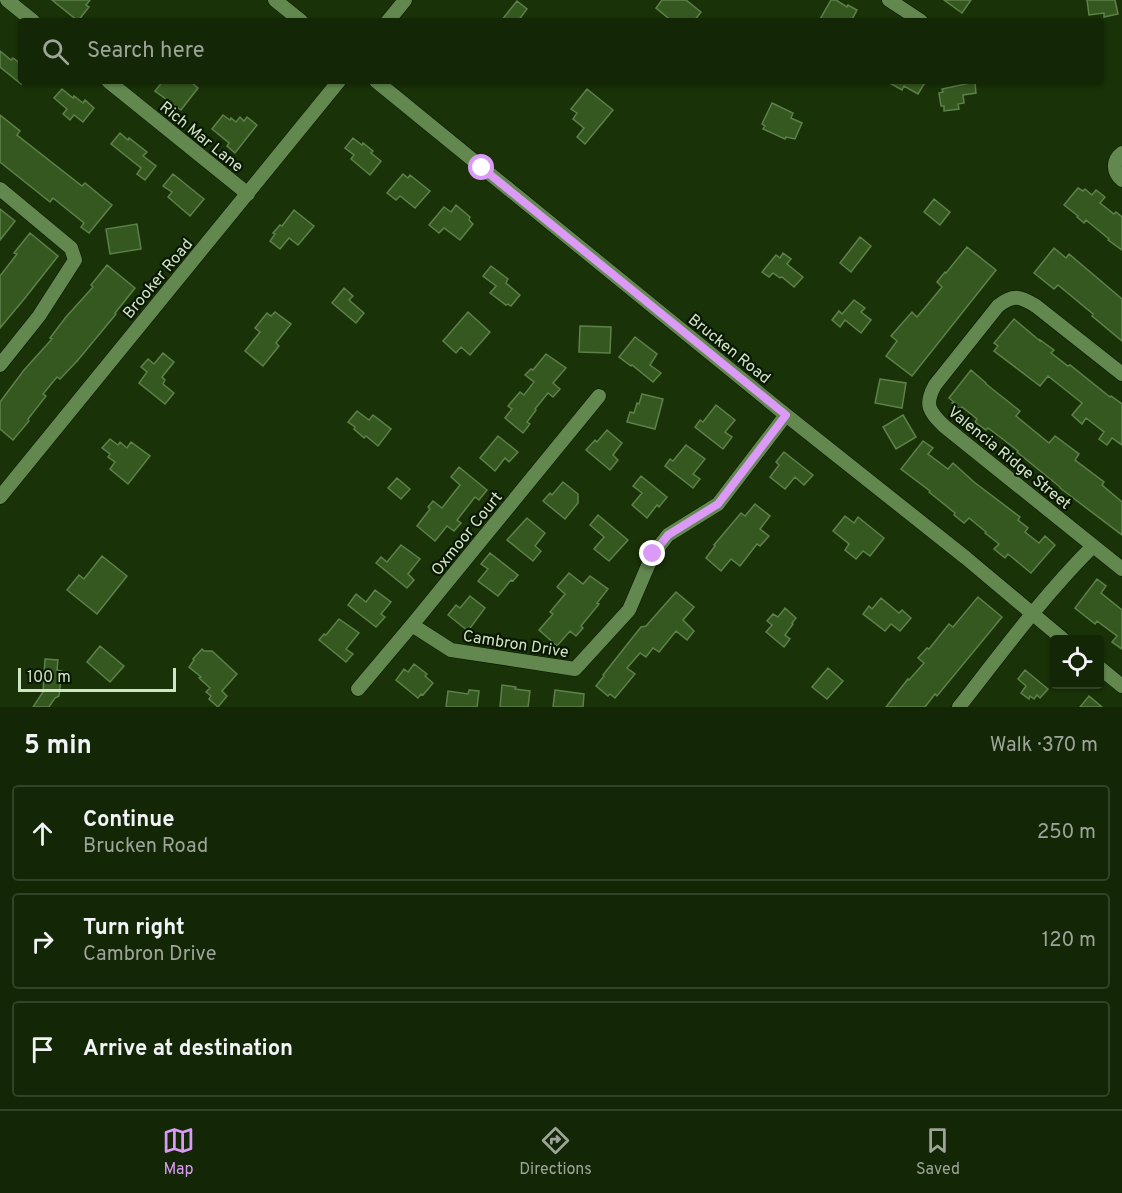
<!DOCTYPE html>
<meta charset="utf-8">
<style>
:root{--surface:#132605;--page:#1c2e0f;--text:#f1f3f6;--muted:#9da59a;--line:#324327;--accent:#da9af6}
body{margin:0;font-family:Overpass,sans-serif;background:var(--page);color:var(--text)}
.controls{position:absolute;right:18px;bottom:18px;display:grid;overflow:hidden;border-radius:6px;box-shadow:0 2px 4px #0004}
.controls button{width:54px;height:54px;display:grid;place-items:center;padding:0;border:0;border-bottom:2px solid var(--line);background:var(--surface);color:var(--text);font:30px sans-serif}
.scale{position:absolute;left:18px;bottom:15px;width:158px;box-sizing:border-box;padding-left:6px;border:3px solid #d0e5c6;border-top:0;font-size:16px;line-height:21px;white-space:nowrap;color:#d0e5c6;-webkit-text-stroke:4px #091703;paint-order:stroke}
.stop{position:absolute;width:18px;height:18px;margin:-14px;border:4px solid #da9af6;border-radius:50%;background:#fff}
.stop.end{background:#da9af6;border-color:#fff;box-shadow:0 2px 6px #0008}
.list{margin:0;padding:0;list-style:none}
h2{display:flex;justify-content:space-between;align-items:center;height:78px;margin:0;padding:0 24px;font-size:26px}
h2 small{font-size:20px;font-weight:400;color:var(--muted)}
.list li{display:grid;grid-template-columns:39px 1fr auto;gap:18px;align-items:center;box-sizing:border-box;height:96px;margin:0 12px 12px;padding:0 12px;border:2px solid var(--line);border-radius:6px}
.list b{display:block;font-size:22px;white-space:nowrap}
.list p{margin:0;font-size:20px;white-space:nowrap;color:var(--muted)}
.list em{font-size:20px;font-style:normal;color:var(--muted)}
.icon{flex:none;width:33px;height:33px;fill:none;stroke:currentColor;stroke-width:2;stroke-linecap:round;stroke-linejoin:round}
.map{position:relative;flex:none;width:1122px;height:707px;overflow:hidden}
.search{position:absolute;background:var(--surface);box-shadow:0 2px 4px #0004;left:18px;right:18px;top:18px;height:66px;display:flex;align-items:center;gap:15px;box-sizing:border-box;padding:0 21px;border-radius:6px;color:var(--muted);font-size:22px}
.sheet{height:402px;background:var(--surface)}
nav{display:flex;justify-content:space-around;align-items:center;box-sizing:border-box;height:84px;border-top:2px solid var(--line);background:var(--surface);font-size:16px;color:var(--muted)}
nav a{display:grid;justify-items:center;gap:3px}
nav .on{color:var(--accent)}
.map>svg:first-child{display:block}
.building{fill:#355820;stroke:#5d8149;stroke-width:1.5}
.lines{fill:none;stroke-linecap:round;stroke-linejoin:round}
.minor-casing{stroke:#071800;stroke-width:15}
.minor{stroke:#63884f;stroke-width:14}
.route{stroke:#da9af6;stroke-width:8}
.labels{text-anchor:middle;stroke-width:4.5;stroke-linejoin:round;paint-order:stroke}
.street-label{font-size:16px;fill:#d0e5c6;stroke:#091703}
</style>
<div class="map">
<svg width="1122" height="707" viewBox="0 0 1122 707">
<rect width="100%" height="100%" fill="#193207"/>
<path class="building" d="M52 0H90L86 5 89 7 78 21Z
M662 0H686L701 12 694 21H672L656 8Z
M831 0H836L847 7 848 5 857 10 851 21H819Z
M944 0H971L962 13Z
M1087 0H1115L1118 14 1104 17V13L1089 15Z
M517 1 527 9 518 21H501Z
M0 51 11 60 13 58 21 64V84L0 67Z
M163 81H190L198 88 181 110 155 91Z
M886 81H926L918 94 904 86 902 90Z
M975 82 976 93 963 95 964 103 958 104 959 109 944 111V106H941L939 93 943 92 942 89Z
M62 89 73 98 74 96 83 103 85 100 94 108 83 122 74 115 70 120 63 114 67 109 54 98Z
M587 89 613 110 585 144 577 137 584 128 573 119 577 113 571 109Z
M772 103 793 113 791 118 802 123 795 139 786 137 785 139 763 129 765 126 762 124Z
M0 115 20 131 17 135 82 186 85 183 112 205 89 233 81 227 84 223 53 198 50 202 0 162Z
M223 115 230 120 231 118 236 122 240 117 244 121 247 117 257 125 235 153 227 146 229 143 212 129Z
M120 133 128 140 129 138 147 152 143 156 156 166 145 180 137 174 141 168 111 144Z
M353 138 362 145 363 143 373 151 371 153 381 161 370 175 351 159 354 155 345 148Z
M173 174 204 199 190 216 168 197 172 192 163 186Z
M403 174 408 178 410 175 430 191 415 208 400 196 396 200 387 193Z
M1078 188 1083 191 1085 189 1092 195 1096 190 1105 197 1100 203 1114 214 1116 212 1122 217V250L1108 240 1109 239 1086 220 1084 223 1077 217 1078 216 1064 205Z
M934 199 950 212 940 225 924 212Z
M456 205 470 217 469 220 473 224 460 240 444 228 439 233 429 225 444 207 451 212Z
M0 209 15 221 0 240Z
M294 210 314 226 298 245 289 238 280 249 270 241 275 234 273 233 280 225 282 226Z
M137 224 141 249 110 254 106 229Z
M30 233 58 256 25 298 0 328V276L17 254 14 253Z
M860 237 871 246 851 272 840 263Z
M967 247 996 270 912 376 886 356 897 341 891 336 912 312 917 317 928 304 942 287 937 282 945 272 946 273Z
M1054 248 1066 258 1069 254 1122 299V341L1092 316 1093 314 1058 285 1054 289 1034 273Z
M783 253 791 259 787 264 803 277 794 287 782 277 780 278 773 273 769 277 762 272 776 255 780 258Z
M107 265 135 288 115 313 116 314 78 360 60 379 57 377 43 394 46 396 28 419 29 421 13 440 0 429V402L24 370 52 339 50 338 66 317 93 287 91 285Z
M491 266 508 279 506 283 520 295 511 306 508 304 506 305 490 293 496 286 483 276Z
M344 288 353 296 349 300 364 313 356 323 332 303Z
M854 300 865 308 861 312 871 320 861 333 845 320 840 327 832 320 839 311 842 314Z
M275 312 291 324 276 343 279 346 263 366 245 351 260 332 255 328 267 313 271 316Z
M468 312 490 332 470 355 461 347 456 353 443 341Z
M1014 319 1040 341V340L1054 350 1051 353 1068 366 1070 365 1110 397 1111 396 1122 404V445L1112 438 1107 445 1099 439 1104 432 1086 418 1082 424 1072 415 1082 403 1048 376 1040 386 994 351 998 346 994 343Z
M580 326 611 327 610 353 579 352Z
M635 337 657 354 650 365 661 373 653 382 632 365 631 366 619 357Z
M163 353 174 362 162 377 165 380 163 384 174 393 165 404 139 383 147 372 141 367 148 359 154 364Z
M546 354 566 368 553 383 560 389 553 397 548 393 535 409 536 410 527 422 530 424 523 433 505 418 512 409 508 406 520 392 524 395 534 382 525 375 531 369 533 370Z
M971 370 986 383V384L1020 411 1016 416 1049 443 1055 436 1079 454 1075 460 1104 482 1102 485 1122 502V535L1060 488V487L1017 452 1018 451 1000 437 988 428 986 430 975 422 977 419 962 407 960 409 952 403 954 402 949 398Z
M880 379 906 383 902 408 875 403Z
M642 394 663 399 655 429 627 422 630 412 634 413 637 403 639 404Z
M716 405 735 420 725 432 732 437 723 449 695 427 700 420 703 422Z
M357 411 369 420 373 415 391 429 378 446 366 436 364 438 354 429 355 427 348 422Z
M903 415 916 437 896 449 883 427Z
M607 430 622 443 613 455 618 460 610 470 586 450 595 440 597 442Z
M498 436 518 452 509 462 505 458 495 471 480 458Z
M110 439 118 445 120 442 127 448 131 442 150 456 128 484 110 469 115 462 108 457 110 454 102 448Z
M923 441 933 448 928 454 948 469 953 463 974 482 1020 517 1018 520 1028 528 1025 532 1039 543 1045 536 1055 545 1031 573 1008 554 1005 558 994 549 999 544 985 533 986 532 969 518 964 523 954 515 955 513 929 492 930 491 901 469Z
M686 445 705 459 693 474 700 479 693 488 665 466 670 459 673 461Z
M784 452 813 475 804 485 795 477 785 489 770 477 779 465 776 462Z
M459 467 487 490 479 500 475 497 457 520 461 523 454 531 447 526 435 541 417 526 430 509 428 507 433 501 442 508 460 485 451 477Z
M641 476 667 497 659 507 657 505 647 518 632 505 642 493 633 486Z
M397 478 410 489 401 499 388 488Z
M563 482 578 494V503L565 519 543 501 550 493 552 495Z
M755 504 770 516 760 529 769 536 760 546 757 544 740 566 731 559 721 571 706 558 715 546 714 545 741 513 745 516Z
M598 515 628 540 609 561 594 549 604 537 590 525Z
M845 516 854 523 858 517 884 538 870 556 863 551 856 559 845 550 849 544 833 531Z
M527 518 545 533 535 546 541 551 533 561 507 540Z
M401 545 420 559 408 574 414 580 407 588 376 563 381 557 387 562Z
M490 553 518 575 513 581 511 580 498 596 478 581 488 569 481 564Z
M102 556 127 576 97 614 67 590 79 575 84 579Z
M569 573 583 584 590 576 608 589 597 603 599 604 581 626 583 628 576 636 570 631 557 646 539 630 553 614 550 612 565 594 557 587Z
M1097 579 1106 586 1101 593 1122 610V649L1112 642 1117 636 1097 621 1095 624 1075 608Z
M375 590 391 602 381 614 385 617 376 627 348 605 356 594 366 602Z
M676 592 694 607 683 620 694 631 687 640 676 631 659 652 653 648 646 657 640 653 627 668 635 674 615 698 610 694 608 696 596 686 604 676 603 675 641 627 646 626Z
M470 596 485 608 468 631 448 615 456 605 460 608Z
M978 597 1002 617 937 696 935 694 925 707H886L908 679 909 680 924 663 918 658 927 648 929 649 949 624 953 627Z
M881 598 899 613 902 610 911 618 900 631 891 624 885 631 863 614 869 606 872 609Z
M785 608 796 618 792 623 793 624 785 635 790 639 784 647 766 632 772 625 767 621 773 614 778 617Z
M339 619 359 633 346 649 353 654 346 662 319 640 324 634 326 635Z
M100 646 124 666 110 682 87 662Z
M202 649 204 651H212L237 674 222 691 227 696 218 707 209 699 211 696 206 692 210 688 199 678 201 677 189 667 194 660 193 659Z
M45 659 58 660 57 670 62 671 59 696 55 698 49 707H33L43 692Z
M414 664 427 674 425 676 433 683 423 695 421 694 418 698 396 680 404 669 408 672Z
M828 668 843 681 827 699 812 687Z
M1025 670 1048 689 1040 698 1037 695 1034 699 1030 696 1029 699 1021 693 1026 686 1018 679Z
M502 685 516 687 515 689 530 691 528 707H500Z
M469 690 479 691 477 707H446L448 691 468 694Z
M555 690 584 694 583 707H553Z
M1089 696 1102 707H1080Z"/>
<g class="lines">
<defs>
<path id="minor" d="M7 0 33 21
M275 0 301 21
M889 0 921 21
M388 21 405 0
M108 81 248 194
M376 81 786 415 966 558 1064 640
M1122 153C1112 161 1113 172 1122 180
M0 189 71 248 75 260 39 316 0 365
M1122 374 1036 306C1020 296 1013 294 998 306L935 385C924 405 929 411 944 426L1122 569
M0 497 339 81
M412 625 451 650 575 669 629 610 653 554 668 535 718 504 786 415
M1100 668 1122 686
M358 689 412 625 599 396
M959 707C1002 652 1044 595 1093 546"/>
</defs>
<use href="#minor" class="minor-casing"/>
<use href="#minor" class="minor"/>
</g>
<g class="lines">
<path class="route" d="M482 168 786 415 718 504 668 535 653 554"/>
</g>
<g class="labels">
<g class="street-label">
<text transform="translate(202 136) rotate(39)" y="6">Rich Mar Lane</text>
<text transform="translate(157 278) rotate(-50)" y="6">Brooker Road</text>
<text transform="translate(730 348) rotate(39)" y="6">Brucken Road</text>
<text transform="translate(1010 457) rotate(39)" y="6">Valencia Ridge Street</text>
<text transform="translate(466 533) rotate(-51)" y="6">Oxmoor Court</text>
<text transform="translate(516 643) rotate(9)" y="6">Cambron Drive</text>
</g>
</g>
</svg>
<div class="controls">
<button><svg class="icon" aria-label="locate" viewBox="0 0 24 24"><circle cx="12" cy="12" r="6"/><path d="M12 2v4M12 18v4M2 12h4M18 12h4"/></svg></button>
</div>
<div class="scale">100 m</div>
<div class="stop" style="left:482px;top:168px"></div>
<div class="stop end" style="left:653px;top:554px"></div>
<div class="search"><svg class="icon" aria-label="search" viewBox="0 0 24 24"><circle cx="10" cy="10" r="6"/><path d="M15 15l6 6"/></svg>Search here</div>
</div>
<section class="sheet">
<h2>5 min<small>Walk · 370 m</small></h2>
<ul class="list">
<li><svg class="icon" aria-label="ahead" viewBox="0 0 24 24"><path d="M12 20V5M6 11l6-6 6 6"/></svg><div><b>Continue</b><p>Brucken Road</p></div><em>250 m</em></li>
<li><svg class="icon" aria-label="right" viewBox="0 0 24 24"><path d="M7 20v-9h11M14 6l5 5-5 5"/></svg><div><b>Turn right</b><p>Cambron Drive</p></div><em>120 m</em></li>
<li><svg class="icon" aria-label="arrive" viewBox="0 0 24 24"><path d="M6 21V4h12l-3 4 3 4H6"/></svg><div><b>Arrive at destination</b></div></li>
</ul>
</section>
<nav>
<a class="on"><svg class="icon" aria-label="map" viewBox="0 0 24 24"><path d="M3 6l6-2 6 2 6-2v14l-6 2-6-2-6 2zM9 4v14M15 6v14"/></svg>Map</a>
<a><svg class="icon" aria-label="directions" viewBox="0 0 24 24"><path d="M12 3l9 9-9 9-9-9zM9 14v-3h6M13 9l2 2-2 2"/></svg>Directions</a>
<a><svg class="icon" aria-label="saved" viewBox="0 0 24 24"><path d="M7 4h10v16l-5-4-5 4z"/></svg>Saved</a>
</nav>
